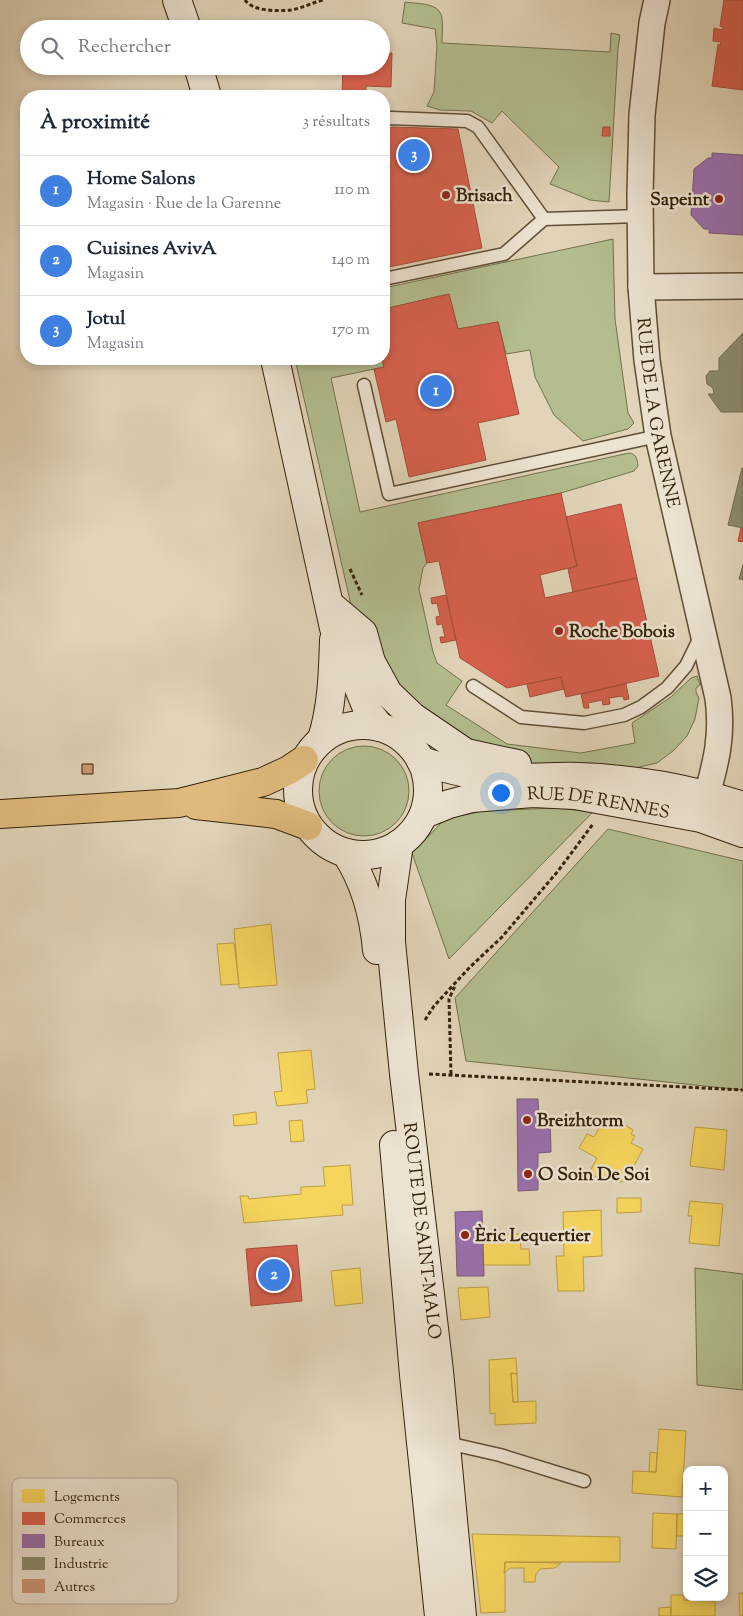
<!DOCTYPE html>
<html lang="fr">
<meta charset="utf-8">
<style>
:root{--surface:#fff;--page:#f2f2f3;--text:#1f2937;--muted:#747a83;--line:#e0e1e3;--accent:#8f2418}
body{margin:0;font-family:"Sorts Mill Goudy",serif;background:var(--page);color:var(--text)}
.controls{position:absolute;right:15px;bottom:15px;display:grid;overflow:hidden;border-radius:10px;box-shadow:0 2px 8px #0003}
.controls button{width:45px;height:45px;display:grid;place-items:center;padding:0;border:0;border-bottom:1px solid var(--line);background:var(--surface);color:var(--text);font:25px sans-serif}
.you{position:absolute;left:500px;top:792px;width:18px;height:18px;margin:-12px;border:4px solid #fff;border-radius:50%;background:#1a73e8;box-shadow:0 0 0 8px #1a73e833}
.badge{display:grid;place-items:center;width:32px;height:32px;border-radius:50%;background:var(--accent);color:#fff;font-size:16px;font-weight:700}
.pin{position:absolute;translate:-50% -50%;border:2px solid #fff;box-shadow:0 1px 5px #0006}
.list{margin:0;padding:0;list-style:none}
h2{display:flex;justify-content:space-between;align-items:center;height:65px;margin:0;padding:0 20px;font-size:21px}
h2 small{font-size:16px;font-weight:400;color:var(--muted)}
.list li{display:grid;grid-template-columns:32px 1fr auto;gap:15px;align-items:center;box-sizing:border-box;height:70px;padding:0 20px;border-top:1px solid var(--line)}
.list b{display:block;font-size:19px;white-space:nowrap}
.list p{margin:0;font-size:16px;white-space:nowrap;color:var(--muted)}
.list em{font-size:16px;font-style:normal;color:var(--muted)}
.icon{flex:none;width:28px;height:28px;fill:none;stroke:currentColor;stroke-width:2;stroke-linecap:round;stroke-linejoin:round}
.map{position:relative;flex:none;width:743px;height:1616px;overflow:hidden}
.search{position:absolute;background:var(--surface);box-shadow:0 2px 8px #0003;left:20px;top:20px;width:370px;height:55px;display:flex;align-items:center;gap:12px;box-sizing:border-box;padding:0 18px;border-radius:28px;color:var(--muted);font-size:19px}
.panel{position:absolute;background:var(--surface);box-shadow:0 2px 8px #0003;left:20px;top:90px;width:370px;height:275px;border-radius:20px}
.map>svg:first-child{display:block}
.green{fill:#b3bd8f;stroke:#74704c}
.homes{fill:#f6d55c;stroke:#bc9f43}
.shops{fill:#d6604d;stroke:#a64d39}
.offices{fill:#9970ab;stroke:#7b597a}
.industry{fill:#8c8c6e;stroke:#726c50}
.building{fill:#ce9877;stroke:#352209}
.lines{fill:none;stroke-linecap:round;stroke-linejoin:round}
.lane-casing{stroke:#604e35;stroke-width:15}
.street-casing{stroke:#604e35;stroke-width:28}
.secondary-casing{stroke:#352209;stroke-width:30}
.highway-casing{stroke:#352209;stroke-width:30}
.path{stroke:#352209;stroke-width:3;stroke-dasharray:4 2.5;stroke-linecap:butt}
.lane{stroke:#ece3d1;stroke-width:12}
.street{stroke:#ece3d1;stroke-width:25}
.secondary{stroke:#ece3d1;stroke-width:28}
.highway{stroke:#e0ba7c;stroke-width:28}
.poi-dot{fill:#8f2418;stroke:#ece3d1;stroke-width:2}
.labels{text-anchor:middle;stroke-width:5;stroke-linejoin:round;paint-order:stroke}
.poi-label{font-size:18px;font-weight:bold;fill:#352209;stroke:#ece3d1;text-anchor:start}
.street-label{font-size:18px;fill:#352209;stroke:#ece3d1}
.key{fill:#ece3d1;stroke:#b5a995;stroke-width:1}
.key-label{font-size:14px;fill:#352209}
</style>
<div class="map">
<svg width="743" height="1616" viewBox="0 0 743 1616">
<rect width="100%" height="100%" fill="#e1d4b8"/>
<filter id="stains"><feTurbulence type="fractalNoise" baseFrequency=".004" numOctaves="4"/><feColorMatrix values="0 0 0 0 .2 0 0 0 0 .09 0 0 0 0 .02 0 0 0 .5 -.17"/></filter>
<radialGradient id="worn" r=".72"><stop offset=".6" stop-color="#630" stop-opacity="0"/><stop offset="1" stop-color="#630" stop-opacity=".3"/></radialGradient>
<path class="green" d="M405 2C417 4 441 2 442 19 443 27 442 35 442 43L610 52 611 33 620 35 618 48 609 202 590 200 550 184 559 167 502 111 492 123 471 111 440 110 427 106 434 92 437 45 435 29 402 23Z
M613 239 615 319 628 413 634 423 628 429 583 441 554 415 535 377 530 350 506 354 498 322 458 329 449 294 384 309V288Z
M295 359H382L384 367 331 378 360 512 629 453C637 454 637 459 638 466L634 471 561 493 418 523 427 563 423 568 419 589 433 652 437 663 462 681 446 705 507 744 581 753 635 743 632 723 671 697 691 678 697 676 700 685 696 688V692L699 698 695 719 687 736 673 751 657 763 635 768 534 771 442 756 411 727 390 715 378 697 366 671Z
M319 791a45 45 0 1 1 90 0a45 45 0 1 1-90 0Z
M556 808 593 812 449 959 412 853 445 819 483 811Z
M608 829 743 861V1090L466 1061 455 998Z
M695 1268 743 1274V1390L697 1385Z"/>
<path class="homes" d="M271 924 277 985 239 988 234 929Z
M234 943 239 984 221 985 217 944Z
M311 1050 315 1089 306 1090 308 1103 277 1106 274 1092 282 1091 278 1053Z
M256 1112 257 1124 234 1126 233 1115Z
M604 1119 617 1126 620 1122 633 1130 631 1134 635 1136 631 1143 643 1149 629 1175 626 1174 622 1182 602 1180 589 1173 597 1158 579 1148 587 1134 594 1137Z
M302 1120 304 1141 291 1142 289 1121Z
M695 1127 727 1130 724 1170 690 1166Z
M350 1165 353 1205H342L343 1215 244 1223 240 1196H248L249 1199 301 1194V1187L325 1186 323 1167Z
M617 1198H641V1212L617 1213Z
M690 1201 723 1204 719 1246 689 1243 692 1216H688Z
M601 1210 602 1256 583 1257 584 1291H558L556 1256H564L563 1212Z
M483 1234H520L521 1249H529L530 1265H483Z
M360 1268 363 1303 335 1306 331 1271Z
M488 1287 490 1317 461 1320 458 1288Z
M516 1358 517 1374 511 1373 513 1402 536 1401V1423L495 1425V1413L490 1414 489 1360Z
M511 1373 517 1374 518 1402H513Z
M659 1429 686 1431 682 1497 632 1493 633 1471 656 1472Z
M650 1452 657 1453 656 1472H649Z
M653 1513 677 1514 676 1549 652 1548Z
M687 1513V1536H677V1514Z
M472 1534 620 1537V1562H505V1612L481 1613Z
M505 1562 561 1563 555 1568 540 1569 536 1574 535 1582H524V1568H510L504 1573Z
M739 1593H743V1616H740Z
M671 1595H684V1600L715 1601V1616H671Z
M671 1607V1616H659V1608Z"/>
<path class="shops" d="M724 0H743V90L712 86 718 44 720 45 721 42 713 41 714 28 722 30 723 27 720 26Z
M381 53H392L391 87 366 86V96H342L343 66H381Z
M393 127 458 129 482 248 384 268V129Z
M603 127H610V136H602Z
M449 294 458 329 498 322 519 414 478 423 486 460 409 477 396 419 386 422 374 369 384 367 382 359H384V309Z
M561 493 577 566 540 575 545 598 637 578 659 676 566 697 561 677 507 688 460 658 439 561 427 563 418 523Z
M621 504 637 578 573 592 568 569 577 566 566 517Z
M741 528H743V542L738 541Z
M446 595 456 640 441 643 440 637H445L442 624 437 625 436 617 440 616 437 603 432 604 431 598Z
M561 677 564 689 530 697 527 684Z
M626 684 629 699 624 700 623 696 609 698 610 704 603 705 602 700 588 703 589 708H584L581 694Z
M297 1245 302 1301 251 1306 246 1249Z"/>
<path class="offices" d="M712 153 743 155V235L709 233V229H704L691 215 694 169 708 158H712Z
M517 1099H538L539 1116H550L551 1152 538 1153V1190L518 1191Z
M482 1211 484 1276H457L455 1212Z"/>
<path class="industry" d="M743 333V412H721L708 394H714L713 388 707 384 706 376 710 371H719V358Z
M742 468H743V528L728 525Z
M743 565V580L739 579Z"/>
<path class="building" d="M82 764H93V774H82Z"/>
<g class="lines">
<defs>
<path id="lane" d="M384 120 391 118 467 121 478 127 544 219
M384 279 504 254 544 219 640 216
M364 385 389 494 658 436
M473 686 521 717 584 723 624 715 641 707 667 688 686 666 702 633
M446 1441 456 1445 500 1455 584 1481"/>
<g id="street">
<path id="s1" d="M657 0 652 23 642 115 640 195 641 287 647 360 658 436 718 698C724 743 713 771 702 814"/>
<path d="M641 287 743 286"/>
</g>
<g id="secondary">
<path d="M177 0 187 29"/>
<path d="M198 66 207 96"/>
<path d="M275 359 334 628 369 713 380 727"/>
<path d="M330 605 363 633 371 662 388 693 413 717 466 753 517 764"/>
<circle cx="363" cy="790" r="65"/>
<path d="M322 739C332 707 333 674 334 640"/>
<path d="M421 761C447 769 472 776 499 778 526 779 552 776 579 777 634 779 691 789 743 806"/>
<path id="s2" d="M424 814 449 804 472 798 533 793 575 795 701 818 743 833"/>
<path id="s3" d="M399 844 391 900V942L404 1074 439 1371 462 1616"/>
<path d="M346 853C365 882 374 916 377 950"/>
<path d="M394 1145 414 1375 439 1616"/>
</g>
<path id="highway" d="M196 805 276 814 308 826
M0 814 179 803 263 782 289 770 304 760"/>
</defs>
<use href="#lane" class="lane-casing"/>
<use href="#street" class="street-casing"/>
<use href="#secondary" class="secondary-casing"/>
<use href="#highway" class="highway-casing"/>
<path class="path" d="M245 0C253 12 279 11 291 10 302 8 312 3 323 0
M350 569 362 595
M425 1020 434 1006 470 967 502 937 558 871 593 824
M429 1074 743 1090
M451 1074 449 999 455 986"/>
<use href="#lane" class="lane"/>
<use href="#street" class="street"/>
<use href="#secondary" class="secondary"/>
<use href="#highway" class="highway"/>
</g>
<g class="poi-dot">
<circle cx="446" cy="195" r="5"/>
<circle cx="719" cy="199" r="5"/>
<circle cx="559" cy="631" r="5"/>
<circle cx="527" cy="1120" r="5"/>
<circle cx="528" cy="1174" r="5"/>
<circle cx="465" cy="1235" r="5"/>
</g>
<g class="labels">
<g class="poi-label">
<text x="456" y="201">Brisach</text>
<text x="709" y="205" text-anchor="end">Sapeint</text>
<text x="569" y="637">Roche Bobois</text>
<text x="537" y="1126">Breizhtorm</text>
<text x="538" y="1180">O Soin De Soi</text>
<text x="475" y="1241">Èric Lequertier</text>
</g>
<g class="street-label">
<text dy="6" stroke="none"><textPath href="#s1" startOffset="415">RUE DE LA GARENNE</textPath></text>
<text dy="6" stroke="none"><textPath href="#s2" startOffset="178">RUE DE RENNES</textPath></text>
<text dy="6" stroke="none"><textPath href="#s3" startOffset="389">ROUTE DE SAINT-MALO</textPath></text>
</g>
</g>
<rect x="12" y="1478" width="166" height="126" rx="8" class="key"/>
<rect x="22" y="1489" width="23" height="14" fill="#f6d55c"/>
<rect x="22" y="1512" width="23" height="13" fill="#d6604d"/>
<rect x="22" y="1534" width="23" height="14" fill="#9970ab"/>
<rect x="22" y="1557" width="23" height="13" fill="#8c8c6e"/>
<rect x="22" y="1579" width="23" height="14" fill="#ce9877"/>
<g class="key-label">
<text x="54" y="1501">Logements</text>
<text x="54" y="1523">Commerces</text>
<text x="54" y="1546">Bureaux</text>
<text x="54" y="1568">Industrie</text>
<text x="54" y="1591">Autres</text>
</g>
<rect width="100%" height="100%" filter="url(#stains)"/>
<rect width="100%" height="100%" fill="url(#worn)"/>
</svg>
<div class="controls">
<button>+</button>
<button>−</button>
<button><svg class="icon" aria-label="layers" viewBox="0 0 24 24"><path d="M12 4l9 5-9 5-9-5zM3 14l9 5 9-5"/></svg></button>
</div>
<div class="you"></div>
<div class="pin badge" style="left:436px;top:391px;background:#3f7fe0">1</div>
<div class="pin badge" style="left:274px;top:1275px;background:#3f7fe0">2</div>
<div class="pin badge" style="left:414px;top:155px;background:#3f7fe0">3</div>
<div class="search"><svg class="icon" aria-label="search" viewBox="0 0 24 24"><circle cx="10" cy="10" r="6"/><path d="M15 15l6 6"/></svg>Rechercher</div>
<section class="panel">
<h2>À proximité<small>3 résultats</small></h2>
<ul class="list">
<li><span class="badge" style="background:#3f7fe0">1</span><div><b>Home Salons</b><p>Magasin · Rue de la Garenne</p></div><em>110 m</em></li>
<li><span class="badge" style="background:#3f7fe0">2</span><div><b>Cuisines AvivA</b><p>Magasin</p></div><em>140 m</em></li>
<li><span class="badge" style="background:#3f7fe0">3</span><div><b>Jotul</b><p>Magasin</p></div><em>170 m</em></li>
</ul>
</section>
</div>
